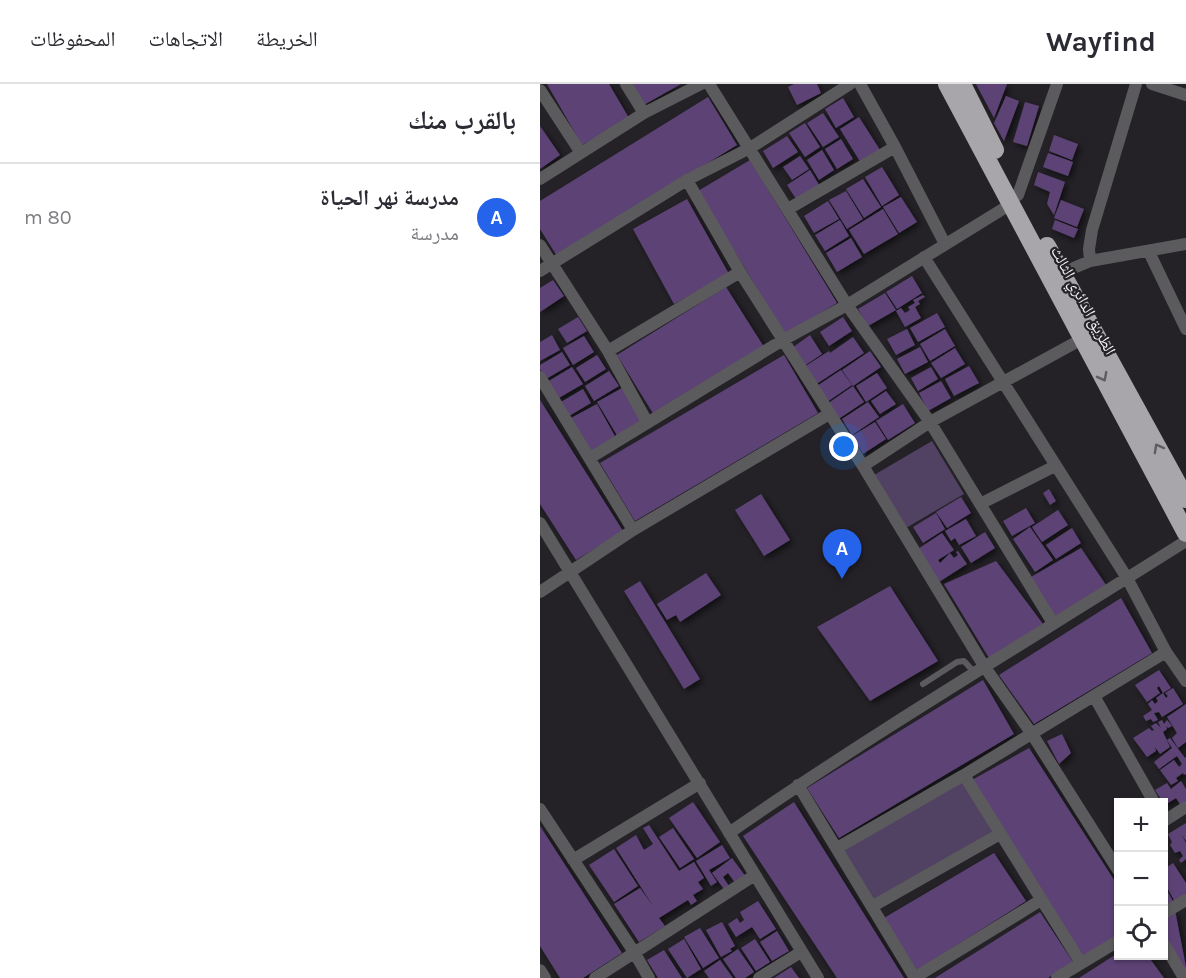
<!DOCTYPE html>
<html lang="ar">
<meta charset="utf-8">
<style>
:root{--surface:#fff;--page:#f2f2f3;--text:#2b2b33;--muted:#7c7c81;--line:#e1e1e2;--accent:#2563eb}
body{margin:0;font-family:Karla,"Noto Naskh Arabic",sans-serif;background:var(--page);color:var(--text);direction:rtl}
.controls{position:absolute;right:18px;bottom:18px;display:grid;overflow:hidden;border-radius:0px;box-shadow:0 2px 4px #0004}
.controls button{width:54px;height:54px;display:grid;place-items:center;padding:0;border:0;border-bottom:2px solid var(--line);background:var(--surface);color:var(--text);font:30px sans-serif}
.you{position:absolute;left:304px;top:363px;width:21px;height:21px;margin:-15px;border:4px solid #fff;border-radius:50%;background:#1a73e8;box-shadow:0 0 0 9px #1a73e833}
.badge{display:grid;place-items:center;width:39px;height:39px;border-radius:50%;background:var(--accent);color:#fff;font-size:20px;font-weight:700}
.pin{position:absolute;translate:-50% -50px;filter:drop-shadow(0 2px 3px #0008)}
.pin::after{content:'';position:absolute;top:32px;width:21px;height:18px;background:inherit;clip-path:polygon(0 0,100% 0,50% 100%)}
.list{margin:0;padding:0;list-style:none}
h2{display:flex;justify-content:space-between;align-items:center;height:78px;margin:0;padding:0 24px;font-size:26px}
h2 small{font-size:20px;font-weight:400;color:var(--muted)}
.list li{display:grid;grid-template-columns:39px 1fr auto;gap:18px;align-items:center;box-sizing:border-box;height:108px;padding:0 24px;border-top:2px solid var(--line)}
.list b{display:block;font-size:22px;white-space:nowrap}
.list p{margin:0;font-size:20px;white-space:nowrap;color:var(--muted)}
.list em{font-size:20px;font-style:normal;color:var(--muted)}
.icon{flex:none;width:33px;height:33px;fill:none;stroke:currentColor;stroke-width:2;stroke-linecap:round;stroke-linejoin:round}
.map{position:relative;flex:none;width:646px;height:894px;overflow:hidden;direction:ltr}
header{display:flex;align-items:center;gap:36px;box-sizing:border-box;height:84px;padding:0 30px;background:var(--surface);border-bottom:2px solid var(--line)}
header strong{font-size:28px}
nav{display:flex;gap:33px;margin-inline-start:auto;font-size:21px}
main{display:flex}
aside{flex:1;background:var(--surface)}
.map>svg:first-child{display:block}
.green{fill:#514162}
.building{fill:#5c4375;filter:url(#shadow)}
.lines{fill:none;stroke-linecap:round;stroke-linejoin:round}
.lane{stroke:#5b5a5c;stroke-width:6}
.street{stroke:#5b5a5c;stroke-width:12}
.highway{stroke:#a8a6ab;stroke-width:18}
.oneway{stroke:#5f5d62}
.labels{text-anchor:middle;stroke-width:4.5;stroke-linejoin:round;paint-order:stroke}
.street-label{font-size:16px;fill:#f3f2f5;stroke:#242227}
</style>
<header>
<strong>Wayfind</strong>
<nav><a>الخريطة</a><a>الاتجاهات</a><a>المحفوظات</a></nav>
</header>
<main>
<div class="map">
<svg width="646" height="894" viewBox="0 0 646 894">
<defs>
<filter id="shadow"><feDropShadow dx="3" dy="3" stdDeviation="3" flood-color="#0009"/></filter>
</defs>
<rect width="100%" height="100%" fill="#242227"/>
<path class="green" d="M392 357 424 410 366 444 334 391Z
M424 691 460 750 333 822 297 764Z"/>
<path class="building" d="M7 0H69L89 34 42 61Z
M90 0H141L102 22Z
M254 0H277L281 9 257 21 248 3Z
M436 0H467L454 34Z
M466 12 479 17 464 57 454 39Z
M168 13 197 61 17 172 0 145V117Z
M303 14 314 33 296 44 285 25Z
M485 18 499 22 487 62 473 58Z
M283 29 299 53 283 63 267 39Z
M319 33 340 66 321 79 300 45Z
M265 39 280 63 265 73 249 49Z
M0 42 20 71 0 85Z
M514 51 538 60 532 76 509 67Z
M247 52 258 68 233 84 223 67Z
M301 55 313 75 297 85 285 65Z
M282 66 294 86 279 96 267 76Z
M508 69 533 78 528 92 503 83Z
M260 72 269 85 252 96 243 83Z
M210 76 297 219 245 250 158 107Z
M342 83 359 111 342 122 325 93Z
M270 86 281 104 258 118 247 101Z
M498 88 525 98 514 131 507 120 510 108 494 101Z
M323 95 341 123 324 134 306 105Z
M306 107 323 135 307 145 289 116Z
M361 113 377 138 359 149 343 123Z
M147 115 189 190 134 220 93 145Z
M521 116 544 125 537 143 514 134Z
M288 117 299 135 274 149 264 132Z
M343 125 358 150 324 170 309 146Z
M300 136 309 152 285 167 275 151Z
M515 136 538 145 534 154 512 145Z
M311 154 322 173 297 188 286 169Z
M372 192 382 209 357 225 346 208Z
M13 196 24 212 0 228V204Z
M186 203 224 263 114 331 77 271Z
M345 209 356 226 328 242 318 225Z
M383 211 385 213 378 217 380 220 375 223 381 234 365 243 356 227 361 224 365 229 370 226 368 223 375 219 373 216Z
M397 229 405 243 378 258 370 244Z
M38 233 47 247 27 259 18 245Z
M303 233 312 247 289 262 280 248Z
M367 245 375 261 356 271 347 255Z
M405 245 415 262 390 277 380 260Z
M12 251 20 266 0 277V258Z
M270 251 282 270 264 282 252 264Z
M44 252 54 268 33 281 23 264Z
M313 253 324 269 275 301 264 283 289 267 290 269Z
M380 263 388 278 365 290 357 275Z
M415 264 425 280 401 294 391 279Z
M330 267 341 283 313 302 302 286Z
M22 268 30 281 6 295 0 285V281Z
M57 271 66 285 45 298 36 284Z
M244 271 278 329 95 437 60 379Z
M429 282 439 299 414 312 405 295Z
M32 283 43 300 17 315 7 298Z
M391 283 398 295 378 307 371 294Z
M301 286 312 301 287 318 277 302Z
M69 287 79 302 54 317 45 302Z
M337 289 347 304 326 318 316 302Z
M401 297 411 314 388 327 379 309Z
M313 302 324 318 297 336 287 320Z
M82 304 103 338 78 353 57 318Z
M43 305 51 319 29 332 21 318Z
M346 307 356 320 340 330 331 317Z
M0 316 83 447 36 476 0 420Z
M328 318 339 333 312 351 302 335Z
M57 320 76 354 50 369 31 334Z
M363 320 375 339 348 356 336 337Z
M335 338 346 355 323 370 312 352Z
M509 405 516 417 510 421 503 409Z
M221 410 250 456 224 472 195 426Z
M421 413 431 429 407 444 396 428Z
M486 424 495 439 472 452 463 437Z
M518 426 528 441 502 458 492 443Z
M396 429 405 445 383 459 373 443Z
M426 435 436 452 419 461 415 454 411 457 405 447Z
M490 443 513 476 495 488 473 455Z
M532 444 541 459 516 475 506 461Z
M445 448 455 464 431 479 421 463Z
M402 449 414 466 398 476 400 479 410 469 414 474 418 471 416 468 418 467 427 480 399 498 378 465Z
M541 464 566 501 516 533 491 493Z
M456 477 503 540 449 574 404 500Z
M166 489 181 511 140 538 136 531 127 536 117 520Z
M100 497 160 595 144 605 84 507Z
M350 502 398 577 330 617 277 543Z
M581 514 612 569 494 640 459 591Z
M619 586 631 604 623 609 626 614 628 612 625 609 633 604 643 620 622 633 619 628 614 629 618 636 613 638 611 635 606 637 603 632 612 626 608 620 612 616 615 620 618 617 616 614 623 609 619 602 617 604 620 609 607 618 595 601Z
M443 596 474 650 299 754 267 704Z
M646 620V658L638 664 632 654 637 649 627 633Z
M622 636 624 640 627 636 632 642 628 644 626 642 627 645 623 648 630 663 620 670 615 663 616 667 607 673 593 654 609 644 612 647 614 646 611 642 616 639 621 644 618 638Z
M522 650 531 669 519 680 507 657Z
M630 654 645 674 646 673V690L644 691 643 689 636 694 638 697 631 701 620 686 634 676 639 683 642 680 637 672 619 685 614 678 632 664 627 656Z
M489 664 578 802V852L543 872 432 696Z
M641 697 646 705V718L641 722 636 714 625 721 615 706 627 699 631 705Z
M153 718 180 758 157 774 129 734Z
M254 718 364 894H297L203 752Z
M646 739V757L641 750 646 759V775L641 779 639 776 643 772 640 767 635 769 630 761 632 758 628 750Z
M109 741 139 787 154 778 164 794 158 798 163 805 153 811 157 817 151 821 148 816 119 834 125 842 99 858 74 820 100 804 113 822 76 764 96 751 104 766 113 760 103 744Z
M0 742 82 869 43 894H20L0 862Z
M133 744 154 775 140 784 119 753Z
M182 761 190 774 169 786 177 798 171 802 156 777Z
M74 765 98 802 74 818 49 781Z
M454 769 486 817 377 886 344 834Z
M192 774 206 793 196 800 188 789 183 793 189 802 184 805 172 789Z
M633 779 646 799V810L635 818 624 798V785Z
M624 801 634 819 624 825Z
M218 817 236 845 220 855 212 843 196 853 188 840 197 834 200 839 204 836 200 828Z
M635 826 646 883V889L624 853V834Z
M500 828 533 878 508 894H395Z
M182 838 195 862 190 865 192 867 181 873 166 846Z
M160 844 179 874 163 884 144 853Z
M237 847 249 867 232 877 220 858Z
M144 855 161 885 147 894 128 865Z
M215 855 230 878 216 887 201 864Z
M198 865 214 888 205 894H196L183 875Z
M124 866 142 894H118L107 876Z
M578 869V872H608L624 894H539Z
M180 876 193 894H169L164 887Z
M251 883 259 894H234Z"/>
<g class="lines">
<path class="lane" d="M383 600 417 578 424 577 434 588"/>
<path class="street" d="M86 0 104 29
M169 0 307 221 390 338 513 539
M320 0 355 63
M612 0 646 11
M0 6 41 69
M0 95 104 29 161 0
M147 96 200 188 323 382 444 582 492 650 578 786
M478 111 517 0
M248 125 355 63 405 160
M0 161 68 267 107 338
M609 168 646 245
M384 173 587 494 626 568 646 597
M550 177 549 165 552 146 596 0
M0 187 147 96 210 64 310 0
M522 189 550 177 646 160
M68 267 200 188
M0 293 93 446
M50 374 243 256 307 221 471 120
M323 382 390 338 542 255
M440 420 515 382
M0 439 278 894
M0 508 93 446 289 330
M554 612 614 718
M424 691 541 879
M258 701 375 894
M0 725 94 868 109 894
M624 737 646 723
M189 749C337 646 493 554 646 457
M297 764 424 691 626 568
M33 776 160 699
M333 822 460 750
M624 829 646 816
M624 860 644 894
M0 886 5 894
M55 894 215 791
M219 894 261 868
M374 894 501 816
M517 894 578 857"/>
<path class="highway" d="M407 0 646 449
M422 0 455 66
M507 162 646 415"/>
</g>
<defs><path id="oneway-chevron" d="M-2-3.5L2.5 0L-2 3.5" fill="none" stroke-width="1.6" stroke-linecap="round" stroke-linejoin="round" transform="scale(1.5)"/></defs>
<g class="oneway">
<use href="#oneway-chevron" transform="translate(563 293) rotate(62)"/>
<use href="#oneway-chevron" transform="translate(618 364) rotate(-119)"/>
</g>
<g class="labels">
<g class="street-label">
<text transform="translate(544 216) rotate(62)" y="6">الطريق الدائري الثالث</text>
</g>
</g>
</svg>
<div class="controls">
<button>+</button>
<button>−</button>
<button><svg class="icon" aria-label="locate" viewBox="0 0 24 24"><circle cx="12" cy="12" r="6"/><path d="M12 2v4M12 18v4M2 12h4M18 12h4"/></svg></button>
</div>
<div class="you"></div>
<div class="pin badge" style="left:302px;top:495px">A</div>
</div>
<aside>
<h2>بالقرب منك<small></small></h2>
<ul class="list">
<li><span class="badge">A</span><div><b>مدرسة نهر الحياة</b><p>مدرسة</p></div><em>80 m</em></li>
</ul>
</aside>
</main>
